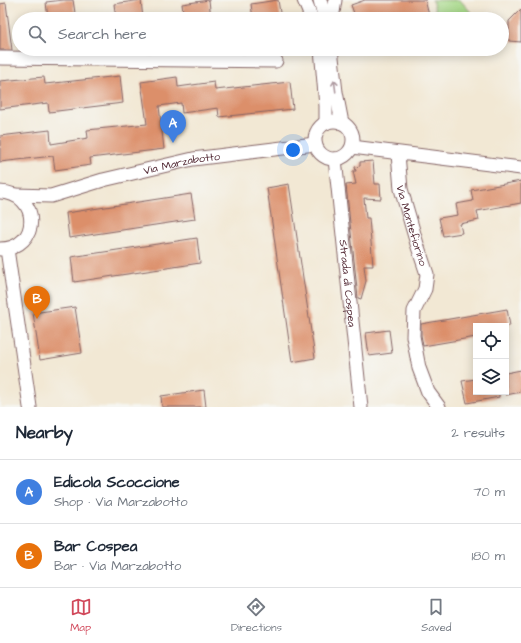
<!DOCTYPE html>
<meta charset="utf-8">
<style>
:root{--surface:#fff;--page:#f6f6f7;--text:#1f2937;--muted:#747a83;--line:#e0e1e3;--accent:#d1495b}
body{margin:0;font-family:"Architects Daughter",sans-serif;background:var(--page);color:var(--text)}
.controls{position:absolute;right:12px;bottom:12px;display:grid;overflow:hidden;border-radius:0px;box-shadow:0 2px 10px #0003}
.controls button{width:36px;height:36px;display:grid;place-items:center;padding:0;border:0;border-bottom:1px solid var(--line);background:var(--surface);color:var(--text);font:20px sans-serif}
.you{position:absolute;left:293px;top:150px;width:14px;height:14px;margin:-10px;border:3px solid #fff;border-radius:50%;background:#1a73e8;box-shadow:0 0 0 6px #1a73e833}
.badge{display:grid;place-items:center;width:26px;height:26px;border-radius:50%;background:var(--accent);color:#fff;font-size:13px;font-weight:700}
.pin{position:absolute;translate:-50% -33px;filter:drop-shadow(0 1px 2px #0008)}
.pin::after{content:'';position:absolute;top:21px;width:14px;height:12px;background:inherit;clip-path:polygon(0 0,100% 0,50% 100%)}
.list{margin:0;padding:0;list-style:none}
h2{display:flex;justify-content:space-between;align-items:center;height:52px;margin:0;padding:0 16px;font-size:17px}
h2 small{font-size:13px;font-weight:400;color:var(--muted)}
.list li{display:grid;grid-template-columns:26px 1fr auto;gap:12px;align-items:center;box-sizing:border-box;height:64px;padding:0 16px;border-top:1px solid var(--line)}
.list b{display:block;font-size:15px;white-space:nowrap}
.list p{margin:0;font-size:13px;white-space:nowrap;color:var(--muted)}
.list em{font-size:13px;font-style:normal;color:var(--muted)}
.icon{flex:none;width:22px;height:22px;fill:none;stroke:currentColor;stroke-width:2;stroke-linecap:round;stroke-linejoin:round}
.map{position:relative;flex:none;width:521px;height:407px;overflow:hidden}
.search{position:absolute;background:var(--surface);box-shadow:0 2px 10px #0003;left:12px;right:12px;top:12px;height:44px;display:flex;align-items:center;gap:10px;box-sizing:border-box;padding:0 14px;border-radius:22px;color:var(--muted);font-size:15px}
.sheet{height:180px;background:var(--surface)}
nav{display:flex;justify-content:space-around;align-items:center;box-sizing:border-box;height:56px;border-top:1px solid var(--line);background:var(--surface);font-size:11px;color:var(--muted)}
nav a{display:grid;justify-items:center;gap:2px}
nav .on{color:var(--accent)}
.map>svg:first-child{display:block}
.grass{fill:#a6d888;stroke:#787c5a}
.building{fill:#dc8f6a}
.lines{fill:none;stroke-linecap:round;stroke-linejoin:round}
.minor-casing{stroke:#856566;stroke-width:15}
.minor{stroke:#fff;stroke-width:13}
.oneway{stroke:#ae9aa0}
.labels{text-anchor:middle;stroke-width:4;stroke-linejoin:round;paint-order:stroke}
.street-label{font-size:11px;fill:#4a1f2b;stroke:#f6f6f2}
</style>
<div class="map">
<svg width="521" height="407" viewBox="0 0 521 407">
<rect width="100%" height="100%" fill="#f6f6f2"/>
<filter id="ink" filterUnits="userSpaceOnUse"><feTurbulence type="fractalNoise" baseFrequency=".025" numOctaves="2"/><feDisplacementMap in="SourceGraphic" scale="8" xChannelSelector="R" yChannelSelector="G"/><feConvolveMatrix kernelMatrix="1 2 1 2 8 2 1 2 1" color-interpolation-filters="sRGB"/></filter>
<filter id="wash" filterUnits="userSpaceOnUse"><feTurbulence type="fractalNoise" baseFrequency=".012" numOctaves="4" result="noise"/><feDisplacementMap in="SourceGraphic" scale="16" xChannelSelector="R" yChannelSelector="G"/><feGaussianBlur stdDeviation="0.9" result="paint"/><feColorMatrix in="noise" values="0 0 0 0 0 0 0 0 0 0 0 0 0 0 0 0 0 1.4 0 .05"/><feComposite in="paint" operator="in"/></filter>
<g filter="url(#wash)">
<rect width="100%" height="100%" fill="#f2e8d4"/>
<path class="grass" d="M432 0H460L477 19H442L435 10Z"/>
<g id="blocks">
<path class="building" d="M64 0H73L76 19H48L46 2Z
M141 0 143 19H116L114 4Z
M209 0 211 19H184L182 4Z
M278 0 281 19H253L251 4Z
M365 0H425L430 19H356L351 5Z
M6 3 12 50H0V4Z
M521 9V42L509 41V21Z
M120 76 123 103 49 112 48 103 0 109V81L44 77 45 84Z
M177 77 178 87 214 82 215 90 290 82 293 109 219 117 218 108 182 113 181 103 159 106 164 149 90 158 91 165 55 170 53 156 0 162V136L50 130 51 144 88 138 87 130 147 124 141 82Z
M373 161 375 184H380L381 199 364 198 366 218H369L373 266H364L366 281 361 299 358 298 346 185 356 184 353 171H356L355 167 360 166V162Z
M521 181V203L477 211 479 220 460 224 462 233 443 236 439 218 458 215 456 204 473 201 471 190Z
M289 184 315 358 292 362 267 188Z
M191 194 195 219 69 238 66 213Z
M197 238 200 263 74 282 71 257Z
M75 307 82 353 40 360 33 313Z
M507 309 510 326H476V337L423 346 421 335V324Z
M389 330 392 353 369 356 366 333Z
M521 370V392L506 395V373Z
M476 379V392H499V397L467 403 462 381Z
M204 390 206 407H162L161 396Z"/>
</g>
</g>
<g filter="url(#ink)">
<use href="#blocks" fill-opacity="0" stroke="#856566" stroke-width="1"/>
<g class="lines">
<defs>
<g id="minor">
<path d="M304 0 312 19"/>
<path d="M320 0 325 19"/>
<path d="M332 19 335 0"/>
<path d="M321 49 326 106V123"/>
<path d="M331 49 336 92 342 123"/>
<path d="M0 58 276 61"/>
<circle cx="334" cy="140" r="19"/>
<path d="M352 147 521 168"/>
<path id="s1" d="M398 154 401 189 417 244 427 274 425 289 414 311 413 336 419 368 428 392 439 407"/>
<path id="s2" d="M335 159 361 407"/>
<path d="M0 192C41 193 41 249 0 249"/>
<path id="s3" d="M15 195 51 196 103 180 193 159 315 144"/>
<path d="M7 249 30 407"/>
</g>
</defs>
<use href="#minor" class="minor-casing"/>
<use href="#minor" class="minor"/>
</g>
<defs><path id="oneway-shaft" d="M-6 0H5M1.5-3L5.5 0L1.5 3" fill="none" stroke-width="1.6" stroke-linecap="round" stroke-linejoin="round"/></defs>
<use class="oneway" href="#oneway-shaft" transform="translate(335 86) rotate(-97)"/>
</g>
<g class="labels">
<g class="street-label">
<text dy="4" stroke="none"><textPath href="#s3" startOffset="171">Via Marzabotto</textPath></text>
<text dy="4" stroke="none"><textPath href="#s1" startOffset="73">Via Montefiorino</textPath></text>
<text dy="4" stroke="none"><textPath href="#s2" startOffset="125">Strada di Cospea</textPath></text>
</g>
</g>
</svg>
<div class="controls">
<button><svg class="icon" aria-label="locate" viewBox="0 0 24 24"><circle cx="12" cy="12" r="6"/><path d="M12 2v4M12 18v4M2 12h4M18 12h4"/></svg></button>
<button><svg class="icon" aria-label="layers" viewBox="0 0 24 24"><path d="M12 4l9 5-9 5-9-5zM3 14l9 5 9-5"/></svg></button>
</div>
<div class="you"></div>
<div class="pin badge" style="left:173px;top:143px;background:#3f7fe0">A</div>
<div class="pin badge" style="left:37px;top:319px;background:#e8710a">B</div>
<div class="search"><svg class="icon" aria-label="search" viewBox="0 0 24 24"><circle cx="10" cy="10" r="6"/><path d="M15 15l6 6"/></svg>Search here</div>
</div>
<section class="sheet">
<h2>Nearby<small>2 results</small></h2>
<ul class="list">
<li><span class="badge" style="background:#3f7fe0">A</span><div><b>Edicola Scoccione</b><p>Shop · Via Marzabotto</p></div><em>70 m</em></li>
<li><span class="badge" style="background:#e8710a">B</span><div><b>Bar Cospea</b><p>Bar · Via Marzabotto</p></div><em>180 m</em></li>
</ul>
</section>
<nav>
<a class="on"><svg class="icon" aria-label="map" viewBox="0 0 24 24"><path d="M3 6l6-2 6 2 6-2v14l-6 2-6-2-6 2zM9 4v14M15 6v14"/></svg>Map</a>
<a><svg class="icon" aria-label="directions" viewBox="0 0 24 24"><path d="M12 3l9 9-9 9-9-9zM9 14v-3h6M13 9l2 2-2 2"/></svg>Directions</a>
<a><svg class="icon" aria-label="saved" viewBox="0 0 24 24"><path d="M7 4h10v16l-5-4-5 4z"/></svg>Saved</a>
</nav>
